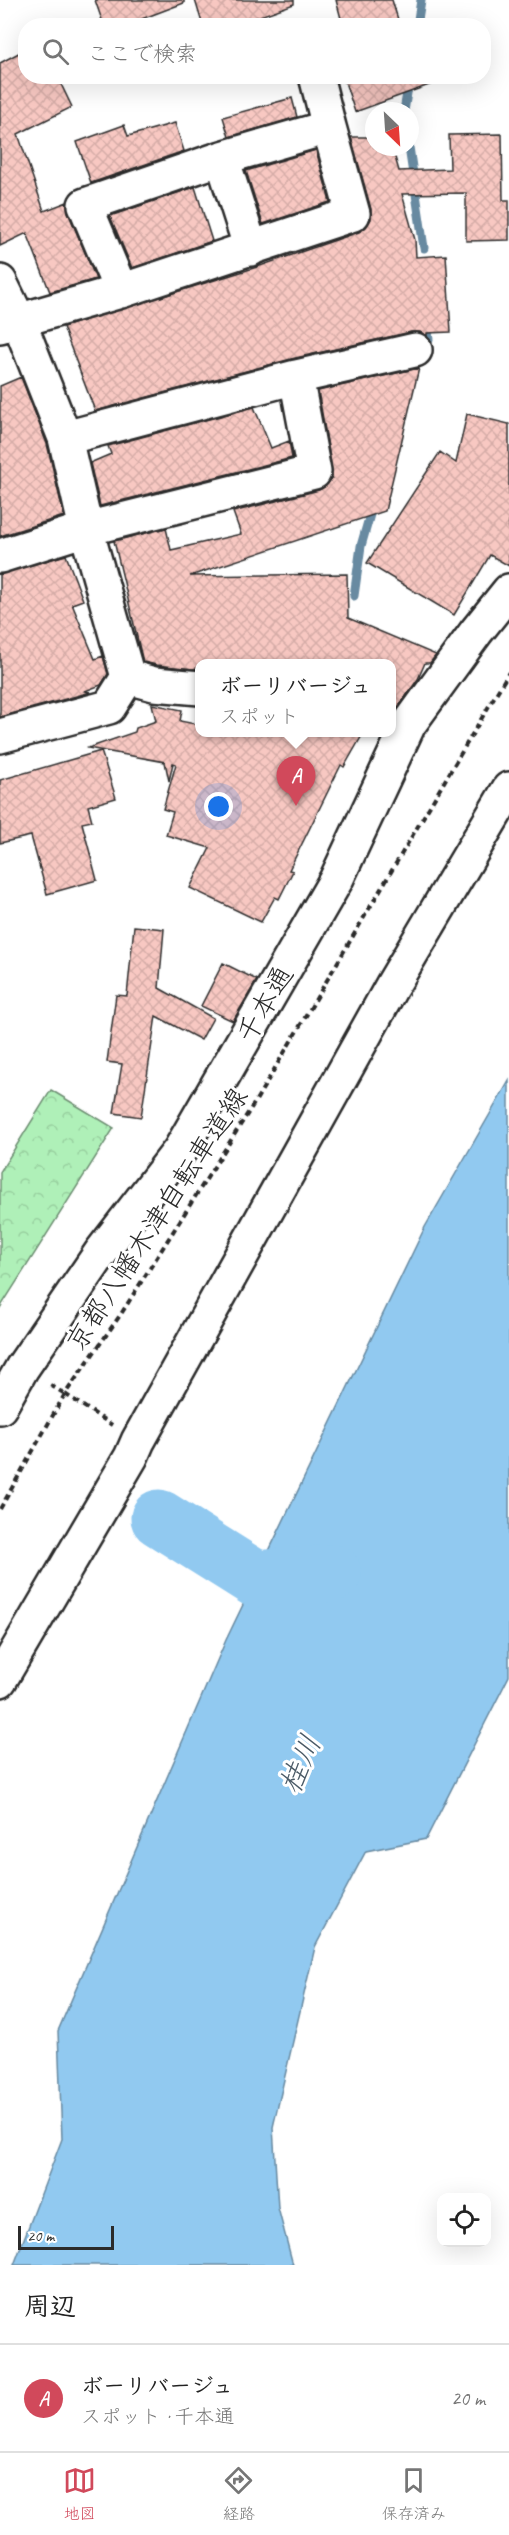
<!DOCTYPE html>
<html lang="ja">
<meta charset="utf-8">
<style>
:root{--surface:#fff;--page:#f2f2f2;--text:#222;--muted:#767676;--line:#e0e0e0;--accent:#d1495b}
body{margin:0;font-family:Caveat,"Klee One",sans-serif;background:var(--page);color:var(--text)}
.controls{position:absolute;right:18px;bottom:18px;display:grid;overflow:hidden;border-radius:12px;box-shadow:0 6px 24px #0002}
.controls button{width:54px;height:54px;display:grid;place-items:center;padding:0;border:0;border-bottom:2px solid var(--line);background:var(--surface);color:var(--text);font:30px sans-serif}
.compass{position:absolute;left:365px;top:102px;width:54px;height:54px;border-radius:50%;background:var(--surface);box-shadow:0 6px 24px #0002;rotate:155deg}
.scale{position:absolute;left:18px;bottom:15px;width:96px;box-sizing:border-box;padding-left:6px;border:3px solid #2b2b2b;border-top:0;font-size:16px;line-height:21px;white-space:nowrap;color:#2b2b2b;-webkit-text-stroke:4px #fff;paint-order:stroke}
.you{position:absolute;left:219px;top:807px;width:21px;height:21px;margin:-15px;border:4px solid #fff;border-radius:50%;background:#1a73e8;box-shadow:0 0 0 9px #1a73e833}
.badge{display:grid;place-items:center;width:39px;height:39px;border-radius:50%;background:var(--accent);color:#fff;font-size:20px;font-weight:700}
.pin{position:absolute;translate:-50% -50px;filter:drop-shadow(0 2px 3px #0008)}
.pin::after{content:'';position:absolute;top:32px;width:21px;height:18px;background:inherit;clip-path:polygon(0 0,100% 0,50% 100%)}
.popup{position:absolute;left:195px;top:659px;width:201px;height:78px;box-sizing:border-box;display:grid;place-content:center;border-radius:12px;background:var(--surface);filter:drop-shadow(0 2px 4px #0005);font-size:20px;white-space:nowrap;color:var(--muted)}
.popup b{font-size:22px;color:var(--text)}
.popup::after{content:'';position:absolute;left:50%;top:100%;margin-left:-12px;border:12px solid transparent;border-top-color:var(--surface)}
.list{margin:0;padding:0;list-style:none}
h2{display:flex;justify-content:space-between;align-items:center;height:78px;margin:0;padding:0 24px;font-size:26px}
h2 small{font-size:20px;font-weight:400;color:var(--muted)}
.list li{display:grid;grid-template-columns:39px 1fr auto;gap:18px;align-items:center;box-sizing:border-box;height:108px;padding:0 24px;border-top:2px solid var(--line)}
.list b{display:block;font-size:22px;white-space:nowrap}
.list p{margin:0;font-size:20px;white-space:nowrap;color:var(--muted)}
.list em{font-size:20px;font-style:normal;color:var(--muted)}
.icon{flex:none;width:33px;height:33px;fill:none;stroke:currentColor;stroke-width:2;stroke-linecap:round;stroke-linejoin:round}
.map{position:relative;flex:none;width:509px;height:2265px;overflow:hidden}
.search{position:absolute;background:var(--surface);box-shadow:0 6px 24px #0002;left:18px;right:18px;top:18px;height:66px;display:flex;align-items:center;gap:15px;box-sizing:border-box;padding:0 21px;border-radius:24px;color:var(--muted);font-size:22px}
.sheet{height:186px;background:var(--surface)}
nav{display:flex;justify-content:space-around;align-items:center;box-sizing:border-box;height:84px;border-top:2px solid var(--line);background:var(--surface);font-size:16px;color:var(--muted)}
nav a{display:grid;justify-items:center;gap:3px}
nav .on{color:var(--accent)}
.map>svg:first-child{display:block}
.park{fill:url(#park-crowns);stroke:#6d8e72;stroke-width:1.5}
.water{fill:#91c9f0;stroke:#688aa1;stroke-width:1.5}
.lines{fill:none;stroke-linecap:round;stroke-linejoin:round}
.stream{stroke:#688aa1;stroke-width:9}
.river{stroke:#91c9f0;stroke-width:57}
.building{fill:url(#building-cross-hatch);stroke:#2b2b2b;stroke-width:1.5}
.minor-casing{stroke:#2b2b2b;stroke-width:38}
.path{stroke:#2b2b2b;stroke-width:4;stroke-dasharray:6 4.5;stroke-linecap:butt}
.minor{stroke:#fff;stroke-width:33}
.labels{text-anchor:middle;stroke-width:6;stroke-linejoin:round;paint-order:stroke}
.street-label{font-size:28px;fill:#2b2b2b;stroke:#fff}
.water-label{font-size:30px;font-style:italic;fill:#4a5a66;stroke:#fff}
</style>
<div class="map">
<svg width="509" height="2265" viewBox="0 0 509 2265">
<defs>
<pattern id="park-crowns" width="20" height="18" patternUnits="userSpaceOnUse" patternTransform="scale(1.5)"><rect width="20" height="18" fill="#aff0b8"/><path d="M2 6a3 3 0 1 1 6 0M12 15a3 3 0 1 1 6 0" fill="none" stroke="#97ce9e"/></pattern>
<pattern id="building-cross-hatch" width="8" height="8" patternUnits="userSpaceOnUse" patternTransform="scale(1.5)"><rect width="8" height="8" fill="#f8c8c2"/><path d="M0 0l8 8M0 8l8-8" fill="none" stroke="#d5aca7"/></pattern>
</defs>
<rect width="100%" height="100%" fill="#fff"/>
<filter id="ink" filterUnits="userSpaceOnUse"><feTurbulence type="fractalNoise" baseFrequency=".0167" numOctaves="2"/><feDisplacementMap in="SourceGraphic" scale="12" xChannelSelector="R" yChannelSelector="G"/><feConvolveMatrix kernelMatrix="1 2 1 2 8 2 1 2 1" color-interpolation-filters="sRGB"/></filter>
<g filter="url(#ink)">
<path class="park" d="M51 1090 114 1128 0 1308V1172Z"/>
<path class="water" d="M509 1081V1676L426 1839 366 1851 315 1947 273 2127 278 2208 293 2265H14L62 2139 58 2031 226 1640 425 1227Z"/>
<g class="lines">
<path class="stream" d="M417 26 421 0
M404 111 409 81
M409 147 424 248
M427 321 429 340
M354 596 361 546 373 504"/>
<path class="river" d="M159 1518 256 1579 333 1573"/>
</g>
<path class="building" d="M95 0H184V3L139 20 141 26H104Z
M195 0H294V4L232 26H203Z
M336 0H392L400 26H343Z
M26 49V76H57L72 107 18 134 44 211 67 202 68 212 96 279 50 292 27 233 0 246V63Z
M343 76H443V80L355 112Z
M292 98 297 117 229 137 223 117Z
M175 123 184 151 91 183 77 142 124 125 128 136Z
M502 134 503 200H509V240L466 241V193L402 194 415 240 416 257 446 255 451 332 427 333V336L420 332H411L291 359 95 411 63 327 257 267 359 232 366 227 371 219V209L351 137H374V147H392L399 171 450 169 449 135Z
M316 150 330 202 263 224 246 171Z
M195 187 212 241 132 268 110 216Z
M419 368 385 511 190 576 347 574 348 618 436 655 430 663H425L418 679 392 716V663H200V667L193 669 157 665 143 662 114 541 166 528 171 550 241 534 233 512 319 490 326 486 332 478V469L318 391Z
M21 377 47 444 64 516 0 536V386Z
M254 407 271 448 289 441 292 458 100 506 90 463 111 454 108 446Z
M467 414 509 424V566L490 555 454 615 367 563 440 452 456 463Z
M66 555 83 600 72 604 95 659 103 656 108 674 101 685 85 691 91 692 0 717V574Z
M152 704 182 710 180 721 200 725V732H364L344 767 341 765 289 870 293 871 279 899 275 897 261 922 190 888 210 848 166 835 173 812 163 809 176 764 173 763 169 781 165 762 88 748 135 732 136 728 156 721Z
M101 751 116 798 88 806 92 821 82 823 97 880 47 894 31 836 0 843V780Z
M134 926 164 929 159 988 213 1018 201 1040 156 1016 141 1117 114 1113 122 1064 107 1062 116 995 127 996Z
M223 963 257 980 233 1021 201 1006Z"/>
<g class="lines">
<defs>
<path id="minor" d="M316 76 329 127
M222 158 251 249
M0 282 18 319 65 438 86 529 128 677 154 684 200 688
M0 326 121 291 353 214 329 127 222 158 85 205 121 291
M65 438 296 377 415 350
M0 556 86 529 314 472 296 377
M0 736 109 707 128 677
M0 1407 22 1368 102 1251 180 1150 336 880 409 724 476 632 509 591
M0 1680 131 1457 138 1441 392 986 509 789"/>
</defs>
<use href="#minor" class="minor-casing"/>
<path class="path" d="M50 1385 65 1394
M65 1394 112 1425
M0 1509 65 1394 121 1314 255 1102 509 672"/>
<use href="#minor" class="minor"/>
</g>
</g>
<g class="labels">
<g class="street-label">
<text transform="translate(264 1004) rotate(-60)" y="10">千本通</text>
<text transform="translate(156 1219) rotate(-57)" y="10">京都八幡木津自転車道線</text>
</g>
<g class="water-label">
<text transform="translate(300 1764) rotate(-66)" y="10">桂川</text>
</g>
</g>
</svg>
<div class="controls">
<button><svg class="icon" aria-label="locate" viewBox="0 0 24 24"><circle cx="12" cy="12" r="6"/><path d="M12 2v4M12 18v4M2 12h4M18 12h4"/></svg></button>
</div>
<svg class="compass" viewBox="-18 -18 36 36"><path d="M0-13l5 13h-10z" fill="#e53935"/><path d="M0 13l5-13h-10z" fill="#767676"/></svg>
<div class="scale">20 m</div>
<div class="you"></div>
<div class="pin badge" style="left:296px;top:806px">A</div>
<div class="popup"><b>ボーリバージュ</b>スポット</div>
<div class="search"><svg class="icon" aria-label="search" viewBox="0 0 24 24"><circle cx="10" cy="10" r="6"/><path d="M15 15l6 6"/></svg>ここで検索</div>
</div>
<section class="sheet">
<h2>周辺<small></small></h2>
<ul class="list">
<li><span class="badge">A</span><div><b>ボーリバージュ</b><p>スポット · 千本通</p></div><em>20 m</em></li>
</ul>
</section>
<nav>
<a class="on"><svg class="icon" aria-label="map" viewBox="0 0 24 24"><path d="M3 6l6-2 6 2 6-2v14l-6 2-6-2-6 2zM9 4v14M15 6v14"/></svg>地図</a>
<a><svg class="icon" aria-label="directions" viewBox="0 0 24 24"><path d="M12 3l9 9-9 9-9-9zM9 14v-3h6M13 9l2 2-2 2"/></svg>経路</a>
<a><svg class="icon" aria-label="saved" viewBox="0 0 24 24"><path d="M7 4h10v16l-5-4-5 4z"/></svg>保存済み</a>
</nav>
